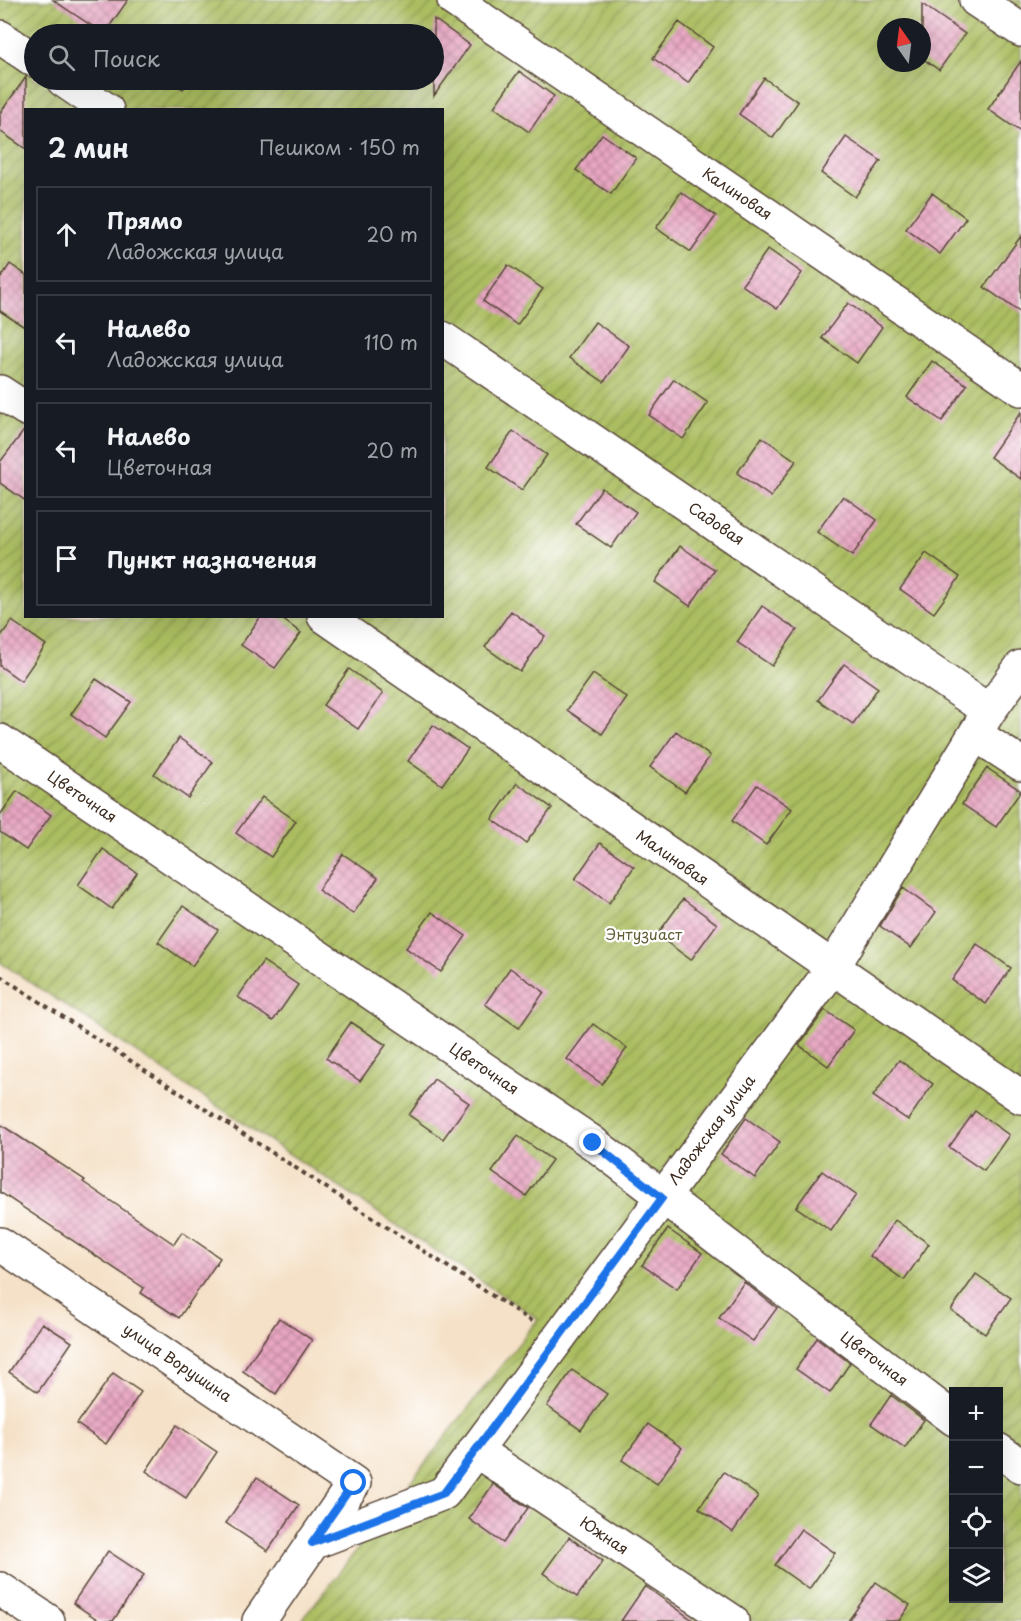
<!DOCTYPE html>
<html lang="ru">
<meta charset="utf-8">
<style>
:root{--surface:#171b24;--page:#20242c;--text:#f1f3f6;--muted:#9ea1a6;--line:#363941}
body{margin:0;font-family:"Playpen Sans",sans-serif;background:var(--page);color:var(--text)}
.controls{position:absolute;right:18px;bottom:18px;display:grid;overflow:hidden;border-radius:0px;box-shadow:0 6px 24px #0002}
.controls button{width:54px;height:54px;display:grid;place-items:center;padding:0;border:0;border-bottom:2px solid var(--line);background:var(--surface);color:var(--text);font:30px sans-serif}
.compass{position:absolute;left:877px;top:18px;width:54px;height:54px;border-radius:50%;background:var(--surface);box-shadow:0 6px 24px #0002;rotate:346deg}
.stop{position:absolute;width:18px;height:18px;margin:-14px;border:4px solid #1a73e8;border-radius:50%;background:#fff}
.stop.end{background:#1a73e8;border-color:#fff;box-shadow:0 2px 6px #0008}
.list{margin:0;padding:0;list-style:none}
h2{display:flex;justify-content:space-between;align-items:center;height:78px;margin:0;padding:0 24px;font-size:26px}
h2 small{font-size:20px;font-weight:400;color:var(--muted)}
.list li{display:grid;grid-template-columns:39px 1fr auto;gap:18px;align-items:center;box-sizing:border-box;height:96px;margin:0 12px 12px;padding:0 12px;border:2px solid var(--line);border-radius:0px}
.list b{display:block;font-size:22px;white-space:nowrap}
.list p{margin:0;font-size:20px;white-space:nowrap;color:var(--muted)}
.list em{font-size:20px;font-style:normal;color:var(--muted)}
.icon{flex:none;width:33px;height:33px;fill:none;stroke:currentColor;stroke-width:2;stroke-linecap:round;stroke-linejoin:round}
.map{position:relative;flex:none;width:1021px;height:1621px;overflow:hidden}
.search{position:absolute;background:var(--surface);box-shadow:0 6px 24px #0002;left:24px;top:24px;width:420px;height:66px;display:flex;align-items:center;gap:15px;box-sizing:border-box;padding:0 21px;border-radius:33px;color:var(--muted);font-size:22px}
.panel{position:absolute;background:var(--surface);box-shadow:0 6px 24px #0002;left:24px;top:108px;width:420px;height:510px;border-radius:0px}
.map>svg:first-child{display:block}
.garden{fill:url(#garden-furrows);stroke:#737440;stroke-width:1.5;fill-rule:evenodd}
.building{fill:url(#building-cross-hatch)}
.lines{fill:none;stroke-linecap:round;stroke-linejoin:round}
.street-casing{stroke:#574537;stroke-width:36}
.path{stroke:#574537;stroke-width:4;stroke-dasharray:4.5 4.5;stroke-linecap:butt}
.street{stroke:#fff;stroke-width:33}
.route{stroke:#1a73e8;stroke-width:8}
.labels{text-anchor:middle;stroke-width:4.5;stroke-linejoin:round;paint-order:stroke}
.street-label{font-size:15px;fill:#3b2a1e;stroke:#fff}
.park-label{font-size:15px;fill:#625d35;stroke:#fff}
</style>
<div class="map">
<svg width="1021" height="1621" viewBox="0 0 1021 1621">
<defs>
<pattern id="garden-furrows" width="10" height="10" patternUnits="userSpaceOnUse" patternTransform="scale(1.5)"><rect width="10" height="10" fill="#abbd61"/><path d="M-1 1l2-2M0 10L10 0M9 11l2-2" fill="none" stroke="#8c9a4f"/></pattern>
<pattern id="building-cross-hatch" width="8" height="8" patternUnits="userSpaceOnUse" patternTransform="scale(1.5)"><rect width="8" height="8" fill="#e8a6c2"/><path d="M0 0l8 8M0 8l8-8" fill="none" stroke="#bd879d"/></pattern>
</defs>
<rect width="100%" height="100%" fill="#fff"/>
<filter id="ink" filterUnits="userSpaceOnUse"><feTurbulence type="fractalNoise" baseFrequency=".0167" numOctaves="2"/><feDisplacementMap in="SourceGraphic" scale="12" xChannelSelector="R" yChannelSelector="G"/><feConvolveMatrix kernelMatrix="1 2 1 2 8 2 1 2 1" color-interpolation-filters="sRGB"/></filter>
<filter id="wash" filterUnits="userSpaceOnUse"><feTurbulence type="fractalNoise" baseFrequency=".008" numOctaves="4" result="noise"/><feDisplacementMap in="SourceGraphic" scale="24" xChannelSelector="R" yChannelSelector="G"/><feGaussianBlur stdDeviation="1.35" result="paint"/><feColorMatrix in="noise" values="0 0 0 0 0 0 0 0 0 0 0 0 0 0 0 0 0 1.4 0 .05"/><feComposite in="paint" operator="in"/></filter>
<g filter="url(#wash)">
<rect width="100%" height="100%" fill="#f5e1c7"/>
<path class="garden" d="M0 0H1021V1621H301L538 1319 0 962ZM886 27H922V63H886ZM34 34H434V80H34ZM26 110H442V616H26ZM954 1392H998V1598H954Z"/>
<g id="blocks">
<path class="building" d="M53 0H128L104 34Z
M922 4 965 34 939 70 922 58Z
M434 19 470 45 434 96Z
M679 22 713 47 688 83 653 58Z
M1021 61V132L988 109Z
M519 71 554 96 529 132 494 107Z
M26 77V149L0 131V113Z
M764 78 798 102 773 138 739 114Z
M169 80H190L183 89Z
M602 134 636 158 611 194 576 170Z
M846 137 881 161 855 197 821 173Z
M681 192 716 216 691 252 656 228Z
M932 193 966 218 940 254 906 229Z
M1021 236V313L984 287Z
M768 249 802 273 777 309 742 285Z
M10 264 26 275V328L0 311V279Z
M508 265 543 289 517 325 483 301Z
M848 303 882 327 857 363 822 338Z
M595 322 629 346 604 382 569 358Z
M932 361 967 385 942 421 907 397Z
M674 379 708 403 683 439 649 415Z
M1021 412V479L990 457Z
M26 428V501L0 483V462Z
M513 431 547 455 522 490 488 467Z
M762 437 796 461 771 497 737 473Z
M602 488 636 512 611 548 576 524Z
M843 496 877 520 852 556 817 532Z
M680 546 715 570 690 606 655 582Z
M926 553 960 577 934 613 900 589Z
M762 606 797 630 772 666 737 642Z
M511 611 545 636 520 672 485 647Z
M261 616H278L301 633 275 668 241 645Z
M12 621 46 645 21 681 0 666V637Z
M844 664 878 688 853 724 818 700Z
M349 669 383 693 358 729 323 705Z
M593 674 627 698 602 734 567 710Z
M96 679 131 702 105 738 71 714Z
M433 725 468 749 442 785 408 761Z
M676 731 710 756 685 792 650 767Z
M179 738 213 762 188 798 154 774Z
M987 768 1021 791 996 827 962 804Z
M517 783 552 808 526 843 492 819Z
M757 785 792 809 766 845 732 821Z
M17 791 51 815 26 850 0 832V815Z
M262 797 296 821 271 857 236 833Z
M600 843 634 867 609 903 575 879Z
M103 849 137 873 112 909 78 885Z
M343 854 378 878 353 914 318 890Z
M903 888 936 912 911 948 880 926Z
M683 899 717 924 691 960 657 935Z
M183 906 218 930 192 966 158 942Z
M432 912 466 936 441 972 406 948Z
M977 944 1011 968 986 1004 952 980Z
M263 961 298 985 273 1021 238 997Z
M510 968 544 992 519 1028 485 1004Z
M825 1010 854 1030 828 1066 799 1045Z
M351 1022 386 1045 360 1081 326 1058Z
M593 1024 627 1048 602 1084 567 1059Z
M899 1060 933 1084 908 1120 873 1096Z
M434 1079 469 1103 443 1139 409 1115Z
M975 1111 1009 1135 984 1171 949 1147Z
M746 1118 780 1142 755 1178 721 1154Z
M0 1124 85 1180 83 1182 174 1244 182 1232 220 1258 179 1318 141 1293 144 1288 0 1192Z
M518 1136 552 1160 526 1196 492 1172Z
M822 1171 856 1195 831 1231 796 1207Z
M895 1220 929 1244 904 1280 870 1256Z
M668 1229 702 1253 677 1289 642 1265Z
M976 1274 1011 1298 985 1334 951 1310Z
M744 1282 777 1308 753 1341 719 1318Z
M279 1318 312 1340 276 1394 243 1371Z
M42 1323 72 1342 38 1392 9 1372Z
M817 1338 850 1363 830 1393 796 1369Z
M572 1370 607 1394 581 1430 547 1406Z
M113 1373 141 1392 106 1444 77 1424Z
M891 1395 924 1420 905 1448 871 1424Z
M648 1424 682 1448 657 1484 622 1460Z
M177 1425 217 1452 186 1498 146 1471Z
M724 1472 758 1496 733 1532 699 1508Z
M257 1477 299 1505 268 1551 226 1523Z
M493 1484 528 1508 503 1543 469 1519Z
M801 1529 835 1553 809 1589 775 1565Z
M569 1537 603 1561 577 1597 543 1573Z
M108 1551 144 1575 113 1621H100L73 1603Z
M876 1582 910 1605 899 1621H848Z
M645 1586 694 1621H621Z"/>
</g>
</g>
<g filter="url(#ink)">
<use href="#blocks" fill-opacity="0" stroke="#574537" stroke-width="1.5"/>
<g class="lines">
<defs>
<path id="street" d="M454 0 1021 389
M976 0 1021 30
M0 37 34 60
M63 80 107 110
M442 338 989 711
M0 392 26 409
M324 616 1021 1097
M975 734 1021 764
M0 741 593 1143 954 1419
M0 1244 354 1483 259 1621
M475 1450 732 1621
M998 1450 1021 1466
M312 1543 444 1493 832 969 989 711 1021 667
M0 1589 48 1621"/>
</defs>
<use href="#street" class="street-casing"/>
<path class="path" d="M0 976 533 1322"/>
<use href="#street" class="street"/>
</g>
</g>
<g class="lines" filter="url(#ink)">
<path class="route" d="M354 1483 312 1543 444 1493 662 1198 593 1143"/>
</g>
<g class="labels">
<g class="street-label">
<text transform="translate(737 194) rotate(34)" y="5">Калиновая</text>
<text transform="translate(716 524) rotate(34)" y="5">Садовая</text>
<text transform="translate(82 797) rotate(34)" y="5">Цветочная</text>
<text transform="translate(672 858) rotate(35)" y="5">Малиновая</text>
<text transform="translate(484 1069) rotate(34)" y="5">Цветочная</text>
<text transform="translate(712 1130) rotate(-53)" y="5">Ладожская улица</text>
<text transform="translate(874 1359) rotate(37)" y="5">Цветочная</text>
<text transform="translate(177 1363) rotate(34)" y="5">улица Ворушина</text>
<text transform="translate(604 1536) rotate(34)" y="5">Южная</text>
</g>
<g class="park-label">
<text x="644" y="940">Энтузиаст</text>
</g>
</g>
</svg>
<div class="controls">
<button>+</button>
<button>−</button>
<button><svg class="icon" aria-label="locate" viewBox="0 0 24 24"><circle cx="12" cy="12" r="6"/><path d="M12 2v4M12 18v4M2 12h4M18 12h4"/></svg></button>
<button><svg class="icon" aria-label="layers" viewBox="0 0 24 24"><path d="M12 4l9 5-9 5-9-5zM3 14l9 5 9-5"/></svg></button>
</div>
<svg class="compass" viewBox="-18 -18 36 36"><path d="M0-13l5 13h-10z" fill="#e53935"/><path d="M0 13l5-13h-10z" fill="#9ea1a6"/></svg>
<div class="stop" style="left:354px;top:1483px"></div>
<div class="stop end" style="left:593px;top:1143px"></div>
<div class="search"><svg class="icon" aria-label="search" viewBox="0 0 24 24"><circle cx="10" cy="10" r="6"/><path d="M15 15l6 6"/></svg>Поиск</div>
<section class="panel">
<h2>2 мин<small>Пешком · 150 m</small></h2>
<ul class="list">
<li><svg class="icon" aria-label="ahead" viewBox="0 0 24 24"><path d="M12 20V5M6 11l6-6 6 6"/></svg><div><b>Прямо</b><p>Ладожская улица</p></div><em>20 m</em></li>
<li><svg class="icon" aria-label="left" viewBox="0 0 24 24"><path d="M17 20v-9H6M10 6l-5 5 5 5"/></svg><div><b>Налево</b><p>Ладожская улица</p></div><em>110 m</em></li>
<li><svg class="icon" aria-label="left" viewBox="0 0 24 24"><path d="M17 20v-9H6M10 6l-5 5 5 5"/></svg><div><b>Налево</b><p>Цветочная</p></div><em>20 m</em></li>
<li><svg class="icon" aria-label="arrive" viewBox="0 0 24 24"><path d="M6 21V4h12l-3 4 3 4H6"/></svg><div><b>Пункт назначения</b></div></li>
</ul>
</section>
</div>
